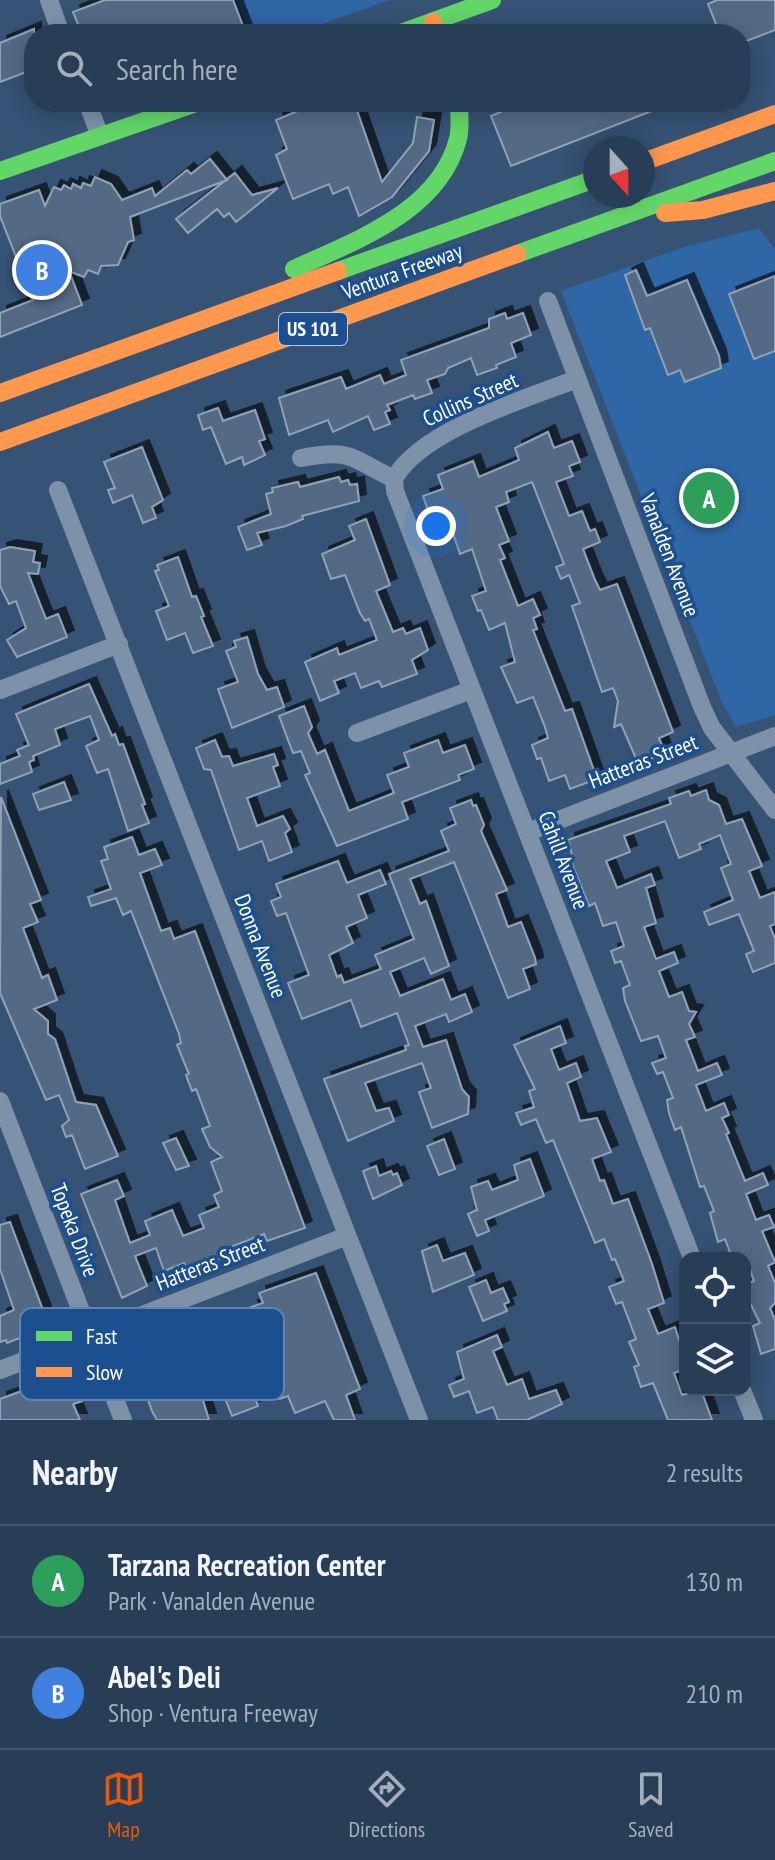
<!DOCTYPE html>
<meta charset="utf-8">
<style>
:root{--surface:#283e57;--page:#344961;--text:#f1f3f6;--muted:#a5aeba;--line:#44576d;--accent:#ea580c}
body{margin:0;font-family:"PT Sans Narrow",sans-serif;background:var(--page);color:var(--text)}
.controls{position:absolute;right:24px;bottom:24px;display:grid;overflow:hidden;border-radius:16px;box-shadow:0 4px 20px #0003}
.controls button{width:72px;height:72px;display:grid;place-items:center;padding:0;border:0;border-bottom:2px solid var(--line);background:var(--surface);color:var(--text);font:40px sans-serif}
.compass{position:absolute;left:583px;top:136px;width:72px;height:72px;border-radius:50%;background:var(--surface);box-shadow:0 4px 20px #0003;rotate:159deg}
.you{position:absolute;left:436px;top:526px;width:28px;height:28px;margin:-20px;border:6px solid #fff;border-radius:50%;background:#1a73e8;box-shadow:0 0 0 12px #1a73e833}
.badge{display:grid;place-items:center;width:52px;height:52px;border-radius:50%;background:var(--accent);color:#fff;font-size:26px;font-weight:700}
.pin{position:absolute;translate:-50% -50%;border:4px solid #fff;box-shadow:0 2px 8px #0006}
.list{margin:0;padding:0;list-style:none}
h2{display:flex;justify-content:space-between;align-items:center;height:104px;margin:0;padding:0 32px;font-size:34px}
h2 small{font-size:26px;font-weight:400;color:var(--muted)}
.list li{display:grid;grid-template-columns:52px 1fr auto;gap:24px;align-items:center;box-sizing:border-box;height:112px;padding:0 32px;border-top:2px solid var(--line)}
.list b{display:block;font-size:30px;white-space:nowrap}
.list p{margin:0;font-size:26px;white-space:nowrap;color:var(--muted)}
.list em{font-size:26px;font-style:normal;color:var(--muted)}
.icon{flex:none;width:44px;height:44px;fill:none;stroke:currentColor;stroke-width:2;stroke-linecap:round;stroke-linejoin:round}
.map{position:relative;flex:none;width:775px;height:1420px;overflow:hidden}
.search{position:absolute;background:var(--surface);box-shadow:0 4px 20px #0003;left:24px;right:24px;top:24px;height:88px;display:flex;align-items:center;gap:20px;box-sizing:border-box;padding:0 28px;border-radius:32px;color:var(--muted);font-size:30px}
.sheet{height:328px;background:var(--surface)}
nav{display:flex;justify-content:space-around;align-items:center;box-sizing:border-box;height:112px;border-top:2px solid var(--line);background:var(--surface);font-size:22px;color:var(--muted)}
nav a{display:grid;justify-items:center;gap:4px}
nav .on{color:var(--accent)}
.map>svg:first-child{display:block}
.green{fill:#2f66a5}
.building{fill:#526984;stroke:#92a2b6;stroke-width:2;filter:url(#shadow)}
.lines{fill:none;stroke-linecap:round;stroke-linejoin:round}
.street{stroke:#7d92a8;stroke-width:18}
.fast{stroke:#63d668;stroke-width:18}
.slow{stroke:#ff974d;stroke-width:18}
.labels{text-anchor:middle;stroke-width:7;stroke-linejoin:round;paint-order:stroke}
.shield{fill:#1b4f8f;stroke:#bbcadd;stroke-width:2}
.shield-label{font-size:20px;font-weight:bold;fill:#fff}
.street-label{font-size:22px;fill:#fff;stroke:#1b4f8f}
.key{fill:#1b4f8f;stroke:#5f84b1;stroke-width:2}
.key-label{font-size:22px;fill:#fff}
</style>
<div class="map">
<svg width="775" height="1420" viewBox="0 0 775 1420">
<defs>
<filter id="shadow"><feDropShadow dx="7" dy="-7" stdDeviation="0" flood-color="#0009"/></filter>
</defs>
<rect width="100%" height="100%" fill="#365274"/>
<path class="green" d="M236 0H390L293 34H250Z
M759 228 775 249V715L736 727 723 705 561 291 681 248Z"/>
<path class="building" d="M105 0H233L246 34H185L183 28 172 32 169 25 145 34H82L73 12Z
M717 0H775V30L741 43V34H720L708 4Z
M34 29V69L0 82V43Z
M319 102H354L382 182 413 143 417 117 434 120 429 151 392 197 359 216 348 187 333 194 329 184 293 199 276 155 287 149 276 120Z
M509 102H672V103L511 166 491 116 503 111 501 105Z
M210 159 227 180 130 217 134 240 128 242 118 265 101 266 98 274 88 270 84 277 69 271 82 305 0 337V313L33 300 0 216V204L39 190 45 206 54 187 61 190 64 185 71 189 73 184 81 188 83 183 91 186 95 177 111 184 122 200 152 188 155 196 187 170 191 174Z
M235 173 252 195 278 188 236 222 229 213 224 217 217 209 188 233 176 219Z
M636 270 647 296 687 280 719 356 721 368 685 382 680 370 668 375 650 328 645 330 625 275Z
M775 276V351L754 359 729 294Z
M505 313 507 319 523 313 531 335 511 343 516 357 496 365 497 368 477 375 471 358 448 368 445 374 427 380 432 393 415 399 413 395 387 405 390 410 385 412 390 424 374 430 368 416 333 432 328 420 289 435 279 398 341 377 346 389 380 375 384 384 406 375 401 360 489 328V319Z
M218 408 223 421 255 410 265 439 259 441 265 455 244 465 242 457 226 464 211 427 203 430 198 415Z
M548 432 554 448 572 441 580 462 569 466 573 476 556 482 569 516 582 511 590 531 595 529 600 542 583 549 595 580 600 590 617 584 673 732 659 738 665 753 638 763 621 724 614 727 618 701 613 688 602 692 572 606 580 603 569 575 561 579 556 567 564 564 532 482 506 492 509 502 496 507 509 541 499 545 505 558 500 560 518 606 533 599 540 615 533 618 537 629 533 630 565 711 572 709 597 779 570 789 565 775 549 781 541 758 537 759 532 745 548 738 545 727 533 697 517 703 501 667 515 662 505 623 489 630 481 610 478 611 472 596 486 591 472 549 460 554 446 513 431 519 423 496 443 489 438 475 473 461 479 477 519 460 515 448Z
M142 447 163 500 152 507 156 518 143 523 132 495 113 503 108 490 115 488 104 462Z
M339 477 341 482 348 480 350 485 357 484 359 501 302 516 303 519 286 526 257 533 262 545 247 550 238 527 271 514 266 494 273 492 272 488 298 482 300 487Z
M366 519 390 585 376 591 393 632 403 628 406 634 420 628 428 650 412 660 417 674 382 687 379 681 361 688 355 673 334 681 339 693 320 701 305 662 337 648 339 655 377 640 369 619 365 621 360 613 345 575 331 579 322 554 355 540 349 526Z
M10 547 35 551 33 562 40 563 38 574 28 573 46 619 58 614 67 637 17 657 7 640 26 628 16 601 9 604 0 586V550Z
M178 557 192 597 196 596 204 616 201 617 213 646 193 653 185 633 167 640 156 611 169 606 155 571 159 570 157 565Z
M247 637 258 674 267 690 277 687 284 707 232 728 218 689 238 682 226 651 236 647 234 641Z
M89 684 112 736 115 734 119 745 123 744 145 804 142 805 149 823 128 831 108 769 97 773 86 746 99 740 90 716 55 729 60 745 33 756 34 760 29 762 32 772 0 784V764L20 756 17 750 29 745 16 714Z
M304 706 312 727 308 733 317 754 325 750 349 811 394 793 387 775 409 767 404 753 438 740 443 753 465 745 474 769 458 775 460 780 402 802 408 819 337 846 305 775 310 773 301 751 293 753 279 716Z
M215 740 222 757 229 756 233 766 274 754 278 765 273 767 280 786 247 798 257 826 283 816 290 829 285 833 292 852 269 861 262 841 239 850 211 770 204 769 196 748Z
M64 782 71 800 39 810 33 794Z
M706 790 709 800 719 805 726 824 742 819 762 866 749 871 760 898 775 892V924L770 926 775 939V963L753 972 746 954 754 951 739 914 709 925 704 912 733 900 721 868 731 864 720 835 699 844 701 849 679 858 665 821 624 836 630 852 606 861 617 888 651 874 655 885 646 888 656 923 644 927 656 959 674 952 678 963 659 971 669 997 682 992 689 1011 696 1012 689 1024 695 1037 686 1040 698 1071 717 1063 722 1075 696 1085 706 1111 724 1103 729 1115 722 1118 729 1133 726 1134 745 1181 763 1173 768 1185 746 1194 756 1220 769 1215 774 1227 762 1231 775 1262 768 1266 775 1283V1303L770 1308 775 1320V1349L761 1354 753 1326 760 1323 745 1293V1285L754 1281 746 1258H732L725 1239 718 1242 710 1213 714 1211 704 1186 700 1187 681 1127 675 1130 669 1113 667 1100 673 1098 663 1072 657 1074 652 1063 666 1058 658 1036 641 1041 625 1001 623 988 630 985 621 961 615 963 611 951 624 946 616 922 603 926 595 903 589 906 569 856 572 855 568 840 671 804 669 798 689 791 691 796Z
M1 797 41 900 30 904 38 922 23 928 42 978 48 975 57 1000 34 1009 48 1021V1034L55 1039 76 1102 96 1105 118 1156 85 1169 72 1135 66 1137 62 1126 69 1120 59 1095 46 1100 0 993Z
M471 800 473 806 476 805 484 825 481 831 507 890 496 894 508 927 521 922 535 958 536 964 523 969 530 989 508 998 454 862 410 879 420 904 426 901 449 966 431 974 424 958 390 972 400 996 443 979 451 1000 465 994 472 1012 449 1022 446 1014 415 1026 423 1047 446 1040 462 1089 469 1097 468 1114 432 1128 419 1092 431 1088 422 1063 365 1083 376 1111 389 1108 394 1121 348 1141 324 1079 406 1050 405 1046 409 1045 397 1013 361 1027 351 1000 302 1019 288 983 309 975 286 913 277 916 271 901 281 897 276 884 338 861 347 883 380 870 386 884 358 895 367 918 346 927 353 943 329 955 337 977 341 975 344 983 381 969 375 955 414 939 389 874 449 851 441 831 456 824 450 808Z
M132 837 139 855 155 849 162 865 140 873 161 931 170 928 174 939 195 931 305 1228 267 1241 264 1234 233 1246 236 1253 187 1270 184 1263 164 1271 156 1248 135 1256 147 1286 122 1298 81 1194 117 1180 124 1196 115 1200 130 1243 150 1235 145 1221 172 1210 183 1236 204 1228 199 1215 219 1207 214 1195 222 1191 211 1162 222 1157 210 1147 202 1129 210 1126 196 1089 192 1091 186 1075 189 1074 177 1045 181 1043 179 1034 131 911 123 915 116 898 91 906 88 897 111 889 101 861 108 859 104 847Z
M560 1026 566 1043 551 1049 559 1070 576 1063 581 1077 567 1083 580 1121 597 1118 611 1152 592 1159 600 1181 604 1180 613 1204 628 1199 652 1264 664 1303 648 1309 658 1334 675 1327 685 1360V1369L674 1373 682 1395 701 1390 712 1420H668L653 1383 641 1387 634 1367 639 1365 629 1342 636 1339 622 1302 616 1304 609 1287 624 1281 615 1259 612 1260 604 1239 595 1243 553 1140 546 1143 536 1119 521 1125 516 1113 534 1107 529 1091 535 1089 514 1045Z
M176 1138 189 1166 176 1170 163 1143Z
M444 1139 455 1169 439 1175 427 1146Z
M530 1159 544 1196 485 1220 489 1231 477 1236 468 1214 477 1210 471 1187 488 1181 492 1190 518 1180 514 1165Z
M376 1166 379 1176 391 1171 393 1175 397 1173 402 1185 373 1199 363 1171Z
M10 1222 44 1313 30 1318 35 1332 7 1343 6 1340 0 1342V1316L14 1310 0 1269V1225Z
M437 1245 443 1261 465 1253 474 1275 433 1292 422 1251Z
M316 1273 360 1389 346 1395 355 1420H334L325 1401 295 1413 288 1396 279 1399 274 1387 255 1394 248 1377 268 1369 255 1336 243 1340 238 1327 256 1320 251 1307 263 1303 259 1293Z
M486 1280 491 1293 503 1288 509 1302 504 1304 507 1311 483 1321 469 1287Z
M497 1335 502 1347 493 1351 507 1385 522 1379 529 1399 556 1390 562 1404 527 1420H498L493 1407 477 1413 469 1391 454 1397 449 1385 464 1379 457 1352Z
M169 1338H176L188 1367 192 1365 209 1420H157L152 1411 147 1397 159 1392 149 1366 142 1368 140 1364 136 1366 131 1353Z
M49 1381 65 1390 77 1386 82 1401 73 1404 80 1420H0V1399Z
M251 1388 258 1406 232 1416 225 1398Z"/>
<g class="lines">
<path class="street" d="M49 0 61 34
M87 102 100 136
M548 301 702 707 712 728 775 810
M301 458C351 448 351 458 394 479
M394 479 395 491 692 1258
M394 479C421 430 525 399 577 379
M58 490 419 1420
M0 690 119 644
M357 733 471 690
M528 832 775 736
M0 1101 123 1420
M0 1370 347 1236
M742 1390 754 1420"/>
<path class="fast" d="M398 34 492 0
M0 171 199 102
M517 254 775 161
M294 269C356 240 439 212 458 139 461 128 459 114 459 102
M338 271 595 179"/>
<path class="slow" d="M433 22 437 34
M643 162 775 114
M665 213 703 210 775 191
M0 393 338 271
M0 442 517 254"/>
</g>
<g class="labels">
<rect class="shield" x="279" y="313" width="68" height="32" rx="6"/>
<g class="shield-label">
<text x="313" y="336">US 101</text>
</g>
<g class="street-label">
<text transform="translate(402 271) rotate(-20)" y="8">Ventura Freeway</text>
<text transform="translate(470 399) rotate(-24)" y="8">Collins Street</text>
<text transform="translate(670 555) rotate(69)" y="8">Vanalden Avenue</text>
<text transform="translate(643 761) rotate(-21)" y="8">Hatteras Street</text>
<text transform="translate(564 860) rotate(69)" y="8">Cahill Avenue</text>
<text transform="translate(261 946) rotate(69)" y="8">Donna Avenue</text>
<text transform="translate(75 1230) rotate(69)" y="8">Topeka Drive</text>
<text transform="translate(210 1263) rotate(-21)" y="8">Hatteras Street</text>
</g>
</g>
<rect x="20" y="1308" width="264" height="92" rx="12" class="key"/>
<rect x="36" y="1331" width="36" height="10" fill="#63d668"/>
<rect x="36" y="1367" width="36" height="10" fill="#ff974d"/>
<g class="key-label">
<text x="86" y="1344">Fast</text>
<text x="86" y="1380">Slow</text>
</g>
</svg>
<div class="controls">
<button><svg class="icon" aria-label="locate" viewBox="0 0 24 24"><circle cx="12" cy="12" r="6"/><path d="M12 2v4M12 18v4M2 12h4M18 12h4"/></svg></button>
<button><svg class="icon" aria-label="layers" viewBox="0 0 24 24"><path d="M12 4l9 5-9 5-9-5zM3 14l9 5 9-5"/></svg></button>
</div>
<svg class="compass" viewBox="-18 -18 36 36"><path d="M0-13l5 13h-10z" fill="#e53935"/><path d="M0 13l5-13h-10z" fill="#a5aeba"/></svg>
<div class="you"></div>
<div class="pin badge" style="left:709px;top:498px;background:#2e9e5b">A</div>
<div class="pin badge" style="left:42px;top:270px;background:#3f7fe0">B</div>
<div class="search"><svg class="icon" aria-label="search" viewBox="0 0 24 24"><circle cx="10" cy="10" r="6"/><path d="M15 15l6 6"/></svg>Search here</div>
</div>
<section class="sheet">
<h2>Nearby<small>2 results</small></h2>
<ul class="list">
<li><span class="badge" style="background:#2e9e5b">A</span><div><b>Tarzana Recreation Center</b><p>Park · Vanalden Avenue</p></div><em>130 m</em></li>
<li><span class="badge" style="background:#3f7fe0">B</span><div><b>Abel's Deli</b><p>Shop · Ventura Freeway</p></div><em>210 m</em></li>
</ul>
</section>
<nav>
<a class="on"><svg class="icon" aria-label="map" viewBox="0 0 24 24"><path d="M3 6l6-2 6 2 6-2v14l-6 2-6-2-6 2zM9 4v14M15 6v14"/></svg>Map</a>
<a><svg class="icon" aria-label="directions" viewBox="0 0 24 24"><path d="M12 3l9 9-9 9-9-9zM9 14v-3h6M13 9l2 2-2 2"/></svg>Directions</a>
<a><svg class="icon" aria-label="saved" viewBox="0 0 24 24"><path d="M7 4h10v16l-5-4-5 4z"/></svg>Saved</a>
</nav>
